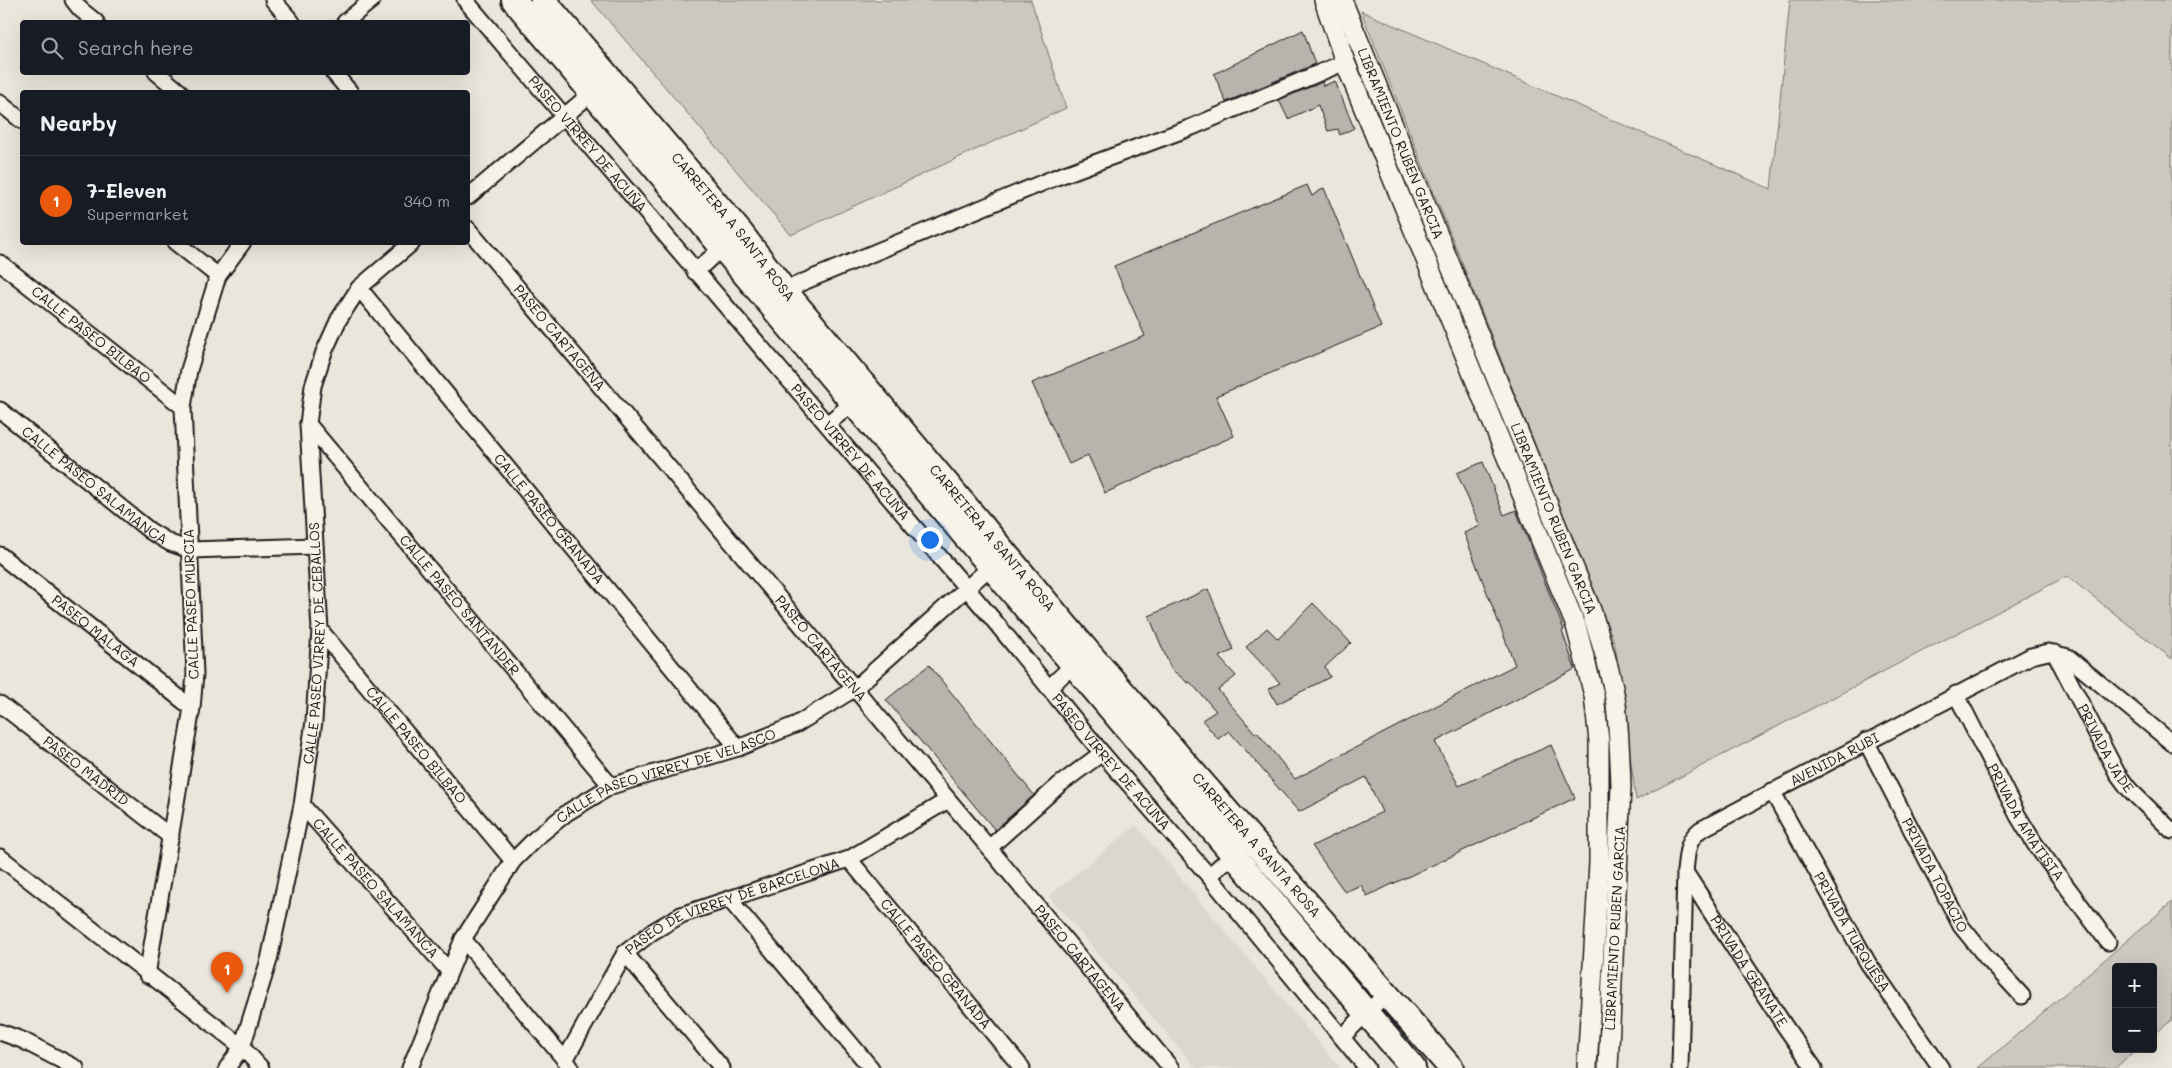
<!DOCTYPE html>
<meta charset="utf-8">
<style>
:root{--surface:#171b24;--page:#20242c;--text:#f1f3f6;--muted:#9ea1a6;--line:#363941;--accent:#ea580c}
body{margin:0;font-family:Mali,sans-serif;background:var(--page);color:var(--text)}
.controls{position:absolute;right:15px;bottom:15px;display:grid;overflow:hidden;border-radius:5px;box-shadow:0 5px 20px #0002}
.controls button{width:45px;height:45px;display:grid;place-items:center;padding:0;border:0;border-bottom:1px solid var(--line);background:var(--surface);color:var(--text);font:25px sans-serif}
.you{position:absolute;left:929px;top:539px;width:18px;height:18px;margin:-12px;border:4px solid #fff;border-radius:50%;background:#1a73e8;box-shadow:0 0 0 8px #1a73e833}
.badge{display:grid;place-items:center;width:32px;height:32px;border-radius:50%;background:var(--accent);color:#fff;font-size:16px;font-weight:700}
.pin{position:absolute;translate:-50% -41px;filter:drop-shadow(0 1px 2px #0008)}
.pin::after{content:'';position:absolute;top:26px;width:18px;height:15px;background:inherit;clip-path:polygon(0 0,100% 0,50% 100%)}
.list{margin:0;padding:0;list-style:none}
h2{display:flex;justify-content:space-between;align-items:center;height:65px;margin:0;padding:0 20px;font-size:21px}
h2 small{font-size:16px;font-weight:400;color:var(--muted)}
.list li{display:grid;grid-template-columns:32px 1fr auto;gap:15px;align-items:center;box-sizing:border-box;height:90px;padding:0 20px;border-top:1px solid var(--line)}
.list b{display:block;font-size:19px;white-space:nowrap}
.list p{margin:0;font-size:16px;white-space:nowrap;color:var(--muted)}
.list em{font-size:16px;font-style:normal;color:var(--muted)}
.icon{flex:none;width:28px;height:28px;fill:none;stroke:currentColor;stroke-width:2;stroke-linecap:round;stroke-linejoin:round}
.map{position:relative;flex:none;width:2172px;height:1068px;overflow:hidden}
.search{position:absolute;background:var(--surface);box-shadow:0 5px 20px #0002;left:20px;top:20px;width:450px;height:55px;display:flex;align-items:center;gap:12px;box-sizing:border-box;padding:0 18px;border-radius:5px;color:var(--muted);font-size:19px}
.panel{position:absolute;background:var(--surface);box-shadow:0 5px 20px #0002;left:20px;top:90px;width:450px;height:155px;border-radius:5px}
.map>svg:first-child{display:block}
.built{fill:#dad7ce}
.green{fill:#ccc8c0;stroke:#74726e}
.building{fill:#b6b4ac;stroke:#1c1c1c}
.lines{fill:none;stroke-linecap:round;stroke-linejoin:round}
.minor-casing{stroke:#1c1c1c;stroke-width:19}
.tertiary-casing{stroke:#1c1c1c;stroke-width:22}
.primary-casing{stroke:#1c1c1c;stroke-width:28}
.minor{stroke:#f7f3e8;stroke-width:15}
.tertiary{stroke:#f7f3e8;stroke-width:19}
.primary{stroke:#f7f3e8;stroke-width:24}
.labels{text-anchor:middle;stroke-width:4;stroke-linejoin:round;paint-order:stroke}
.street-label{font-size:14px;fill:#1c1c1c;stroke:#f7f3e8}
</style>
<div class="map">
<svg width="2172" height="1068" viewBox="0 0 2172 1068">
<rect width="100%" height="100%" fill="#eae6dc"/>
<filter id="ink" filterUnits="userSpaceOnUse"><feTurbulence type="fractalNoise" baseFrequency=".02" numOctaves="2"/><feDisplacementMap in="SourceGraphic" scale="10" xChannelSelector="R" yChannelSelector="G"/><feConvolveMatrix kernelMatrix="1 2 1 2 8 2 1 2 1" color-interpolation-filters="sRGB"/></filter>
<g filter="url(#ink)">
<path class="built" d="M1136 825 1340 1068H1196L1049 896Z"/>
<path class="green" d="M591 0H1031L1066 108 791 235Z
M1790 0H2172V659L2067 576 1636 800 1615 644 1361 11 1771 189Z
M2172 902V1020L2153 1035V967H2116V1049H2137L2115 1068H1978Z"/>
<path class="building" d="M1303 30 1315 64 1226 102 1214 74Z
M1335 81 1354 128 1340 135 1338 129 1328 131 1318 105 1288 119 1279 100 1322 82 1323 86Z
M1307 185 1312 196 1324 188 1381 327 1216 396 1234 436 1105 493 1088 455 1069 464 1032 383 1145 336 1114 266Z
M1483 462 1504 515 1516 510 1564 630 1562 631 1575 669 1435 742 1459 786 1551 745 1575 798 1367 896 1361 885 1345 892 1312 846 1382 812 1366 777 1299 812 1229 731 1218 739 1202 720 1216 711 1190 682 1188 683 1171 669 1149 616 1208 589 1234 650 1219 657 1236 676 1218 690 1255 733 1257 732 1295 779 1515 665 1464 533 1480 526 1457 473Z
M1313 603 1351 643 1325 667 1330 677 1277 704 1269 689 1280 683 1246 647 1267 628 1278 639Z
M929 665 1034 795 995 830 886 700Z"/>
<g class="lines">
<defs>
<g id="minor">
<path d="M73 0 80 9 96 22"/>
<path d="M273 0 292 22"/>
<path id="s1" d="M465 0 991 617 1102 753 1209 876 1367 1068"/>
<path d="M345 22 372 0"/>
<path d="M156 72 180 92"/>
<path d="M333 72 350 92"/>
<path d="M0 103 22 121"/>
<path d="M468 197 599 87"/>
<path id="s2" d="M468 229 989 848 1171 1068"/>
<path d="M175 242 218 276"/>
<path id="s3" d="M0 263 183 407"/>
<path d="M695 272 723 247"/>
<path id="s4" d="M359 288 738 748"/>
<path d="M784 290 1054 178 1192 127 1345 62"/>
<path id="s5" d="M0 410 150 531 170 543 190 550 315 546"/>
<path id="s6" d="M308 424 611 786"/>
<path d="M827 424 854 402"/>
<path id="s7" d="M0 555 192 708"/>
<path id="s8" d="M320 630 513 861"/>
<path id="s9" d="M2055 653 2117 773 2129 789 2172 831"/>
<path d="M1049 688 1079 659"/>
<path id="s10" d="M1956 694 2018 816 2035 844 2108 942"/>
<path id="s11" d="M0 704 171 837"/>
<path id="s12" d="M1866 741 1961 926 1987 958 2022 996"/>
<path id="s13" d="M1772 791 1868 963 1941 1068"/>
<path id="s14" d="M302 805 449 971"/>
<path d="M989 848 1059 785 1102 753"/>
<path d="M0 857 242 1047 261 1068"/>
<path id="s15" d="M849 859 1022 1068"/>
<path id="s16" d="M1685 872 1784 1025 1814 1068"/>
<path d="M1209 876 1239 849"/>
<path d="M729 899 871 1068"/>
<path d="M463 939 570 1066"/>
<path d="M625 953 722 1068"/>
<path d="M147 975 192 708 195 674 183 407 189 370 218 276 243 242"/>
<path d="M0 1032 22 1040 76 1068"/>
<path d="M1343 1036 1387 993"/>
<path id="s17" d="M565 1060 625 953 652 932 681 915 849 859 948 800"/>
<path id="s18" d="M227 1068 242 1047 269 960 302 805 314 721 320 630 308 424 313 386 324 352 339 319 359 288 413 242"/>
<path id="s19" d="M410 1068 463 939 513 861 536 838 568 812 611 786 738 748 797 724 854 689 997 561"/>
<path id="s20" d="M1680 1068 1685 872C1687 856 1686 841 1700 830L2031 656 2048 652 2068 657 2172 743"/>
</g>
<g id="tertiary">
<path d="M1324 0 1345 62 1576 626 1594 695 1599 741V863L1587 1068"/>
<path id="s21" d="M1342 0 1591 610C1601 641 1611 672 1616 704 1619 731 1620 758 1621 786L1608 1068"/>
</g>
<g id="primary">
<path d="M514 0 1413 1068"/>
<path id="s22" d="M543 0 740 232 784 290 1088 652 1451 1068"/>
</g>
</defs>
<use href="#minor" class="minor-casing"/>
<use href="#tertiary" class="tertiary-casing"/>
<use href="#primary" class="primary-casing"/>
<use href="#minor" class="minor"/>
<use href="#tertiary" class="tertiary"/>
<use href="#primary" class="primary"/>
</g>
</g>
<g class="labels">
<g class="street-label">
<text dy="5" stroke="none"><textPath href="#s1" startOffset="189">PASEO VIRREY DE ACUÑA</textPath></text>
<text dy="5" stroke="none"><textPath href="#s21" startOffset="155">LIBRAMIENTO RUBEN GARCIA</textPath></text>
<text dy="5" stroke="none"><textPath href="#s22" startOffset="296">CARRETERA A SANTA ROSA</textPath></text>
<text dy="5" stroke="none"><textPath href="#s3" startOffset="116">CALLE PASEO BILBAO</textPath></text>
<text dy="5" stroke="none"><textPath href="#s2" startOffset="142">PASEO CARTAGENA</textPath></text>
<text dy="5" stroke="none"><textPath href="#s1" startOffset="594">PASEO VIRREY DE ACUÑA</textPath></text>
<text dy="5" stroke="none"><textPath href="#s5" startOffset="121">CALLE PASEO SALAMANCA</textPath></text>
<text dy="5" stroke="none"><textPath href="#s4" startOffset="299">CALLE PASEO GRANADA</textPath></text>
<text dy="5" stroke="none"><textPath href="#s21" startOffset="560">LIBRAMIENTO RUBEN GARCIA</textPath></text>
<text dy="5" stroke="none"><textPath href="#s22" startOffset="701">CARRETERA A SANTA ROSA</textPath></text>
<text transform="translate(191 604) rotate(-92)" y="5">CALLE PASEO MURCIA</text>
<text dy="5" stroke="none"><textPath href="#s6" startOffset="236">CALLE PASEO SANTANDER</textPath></text>
<text dy="5" stroke="none"><textPath href="#s7" startOffset="122">PASEO MALAGA</textPath></text>
<text dy="5" stroke="none"><textPath href="#s18" startOffset="438">CALLE PASEO VIRREY DE CEBALLOS</textPath></text>
<text dy="5" stroke="none"><textPath href="#s2" startOffset="548">PASEO CARTAGENA</textPath></text>
<text dy="5" stroke="none"><textPath href="#s8" startOffset="150">CALLE PASEO BILBAO</textPath></text>
<text dy="5" stroke="none"><textPath href="#s9" startOffset="108">PRIVADA JADE</textPath></text>
<text dy="5" stroke="none"><textPath href="#s20" startOffset="394">AVENIDA RUBI</textPath></text>
<text dy="5" stroke="none"><textPath href="#s1" startOffset="999">PASEO VIRREY DE ACUÑA</textPath></text>
<text dy="5" stroke="none"><textPath href="#s11" startOffset="109">PASEO MADRID</textPath></text>
<text dy="5" stroke="none"><textPath href="#s19" startOffset="411">CALLE PASEO VIRREY DE VELASCO</textPath></text>
<text dy="5" stroke="none"><textPath href="#s10" startOffset="146">PRIVADA AMATISTA</textPath></text>
<text dy="5" stroke="none"><textPath href="#s22" startOffset="1106">CARRETERA A SANTA ROSA</textPath></text>
<text dy="5" stroke="none"><textPath href="#s12" startOffset="151">PRIVADA TOPACIO</textPath></text>
<text dy="5" stroke="none"><textPath href="#s14" startOffset="111">CALLE PASEO SALAMANCA</textPath></text>
<text dy="5" stroke="none"><textPath href="#s17" startOffset="241">PASEO DE VIRREY DE BARCELONA</textPath></text>
<text transform="translate(1615 928) rotate(-87)" y="5">LIBRAMIENTO RUBEN GARCIA</text>
<text dy="5" stroke="none"><textPath href="#s13" startOffset="162">PRIVADA TURQUESA</textPath></text>
<text dy="5" stroke="none"><textPath href="#s2" startOffset="952">PASEO CARTAGENA</textPath></text>
<text dy="5" stroke="none"><textPath href="#s15" startOffset="136">CALLE PASEO GRANADA</textPath></text>
<text dy="5" stroke="none"><textPath href="#s16" startOffset="118">PRIVADA GRANATE</textPath></text>
</g>
</g>
</svg>
<div class="controls">
<button>+</button>
<button>−</button>
</div>
<div class="you"></div>
<div class="pin badge" style="left:227px;top:993px">1</div>
<div class="search"><svg class="icon" aria-label="search" viewBox="0 0 24 24"><circle cx="10" cy="10" r="6"/><path d="M15 15l6 6"/></svg>Search here</div>
<section class="panel">
<h2>Nearby<small></small></h2>
<ul class="list">
<li><span class="badge">1</span><div><b>7-Eleven</b><p>Supermarket</p></div><em>340 m</em></li>
</ul>
</section>
</div>
